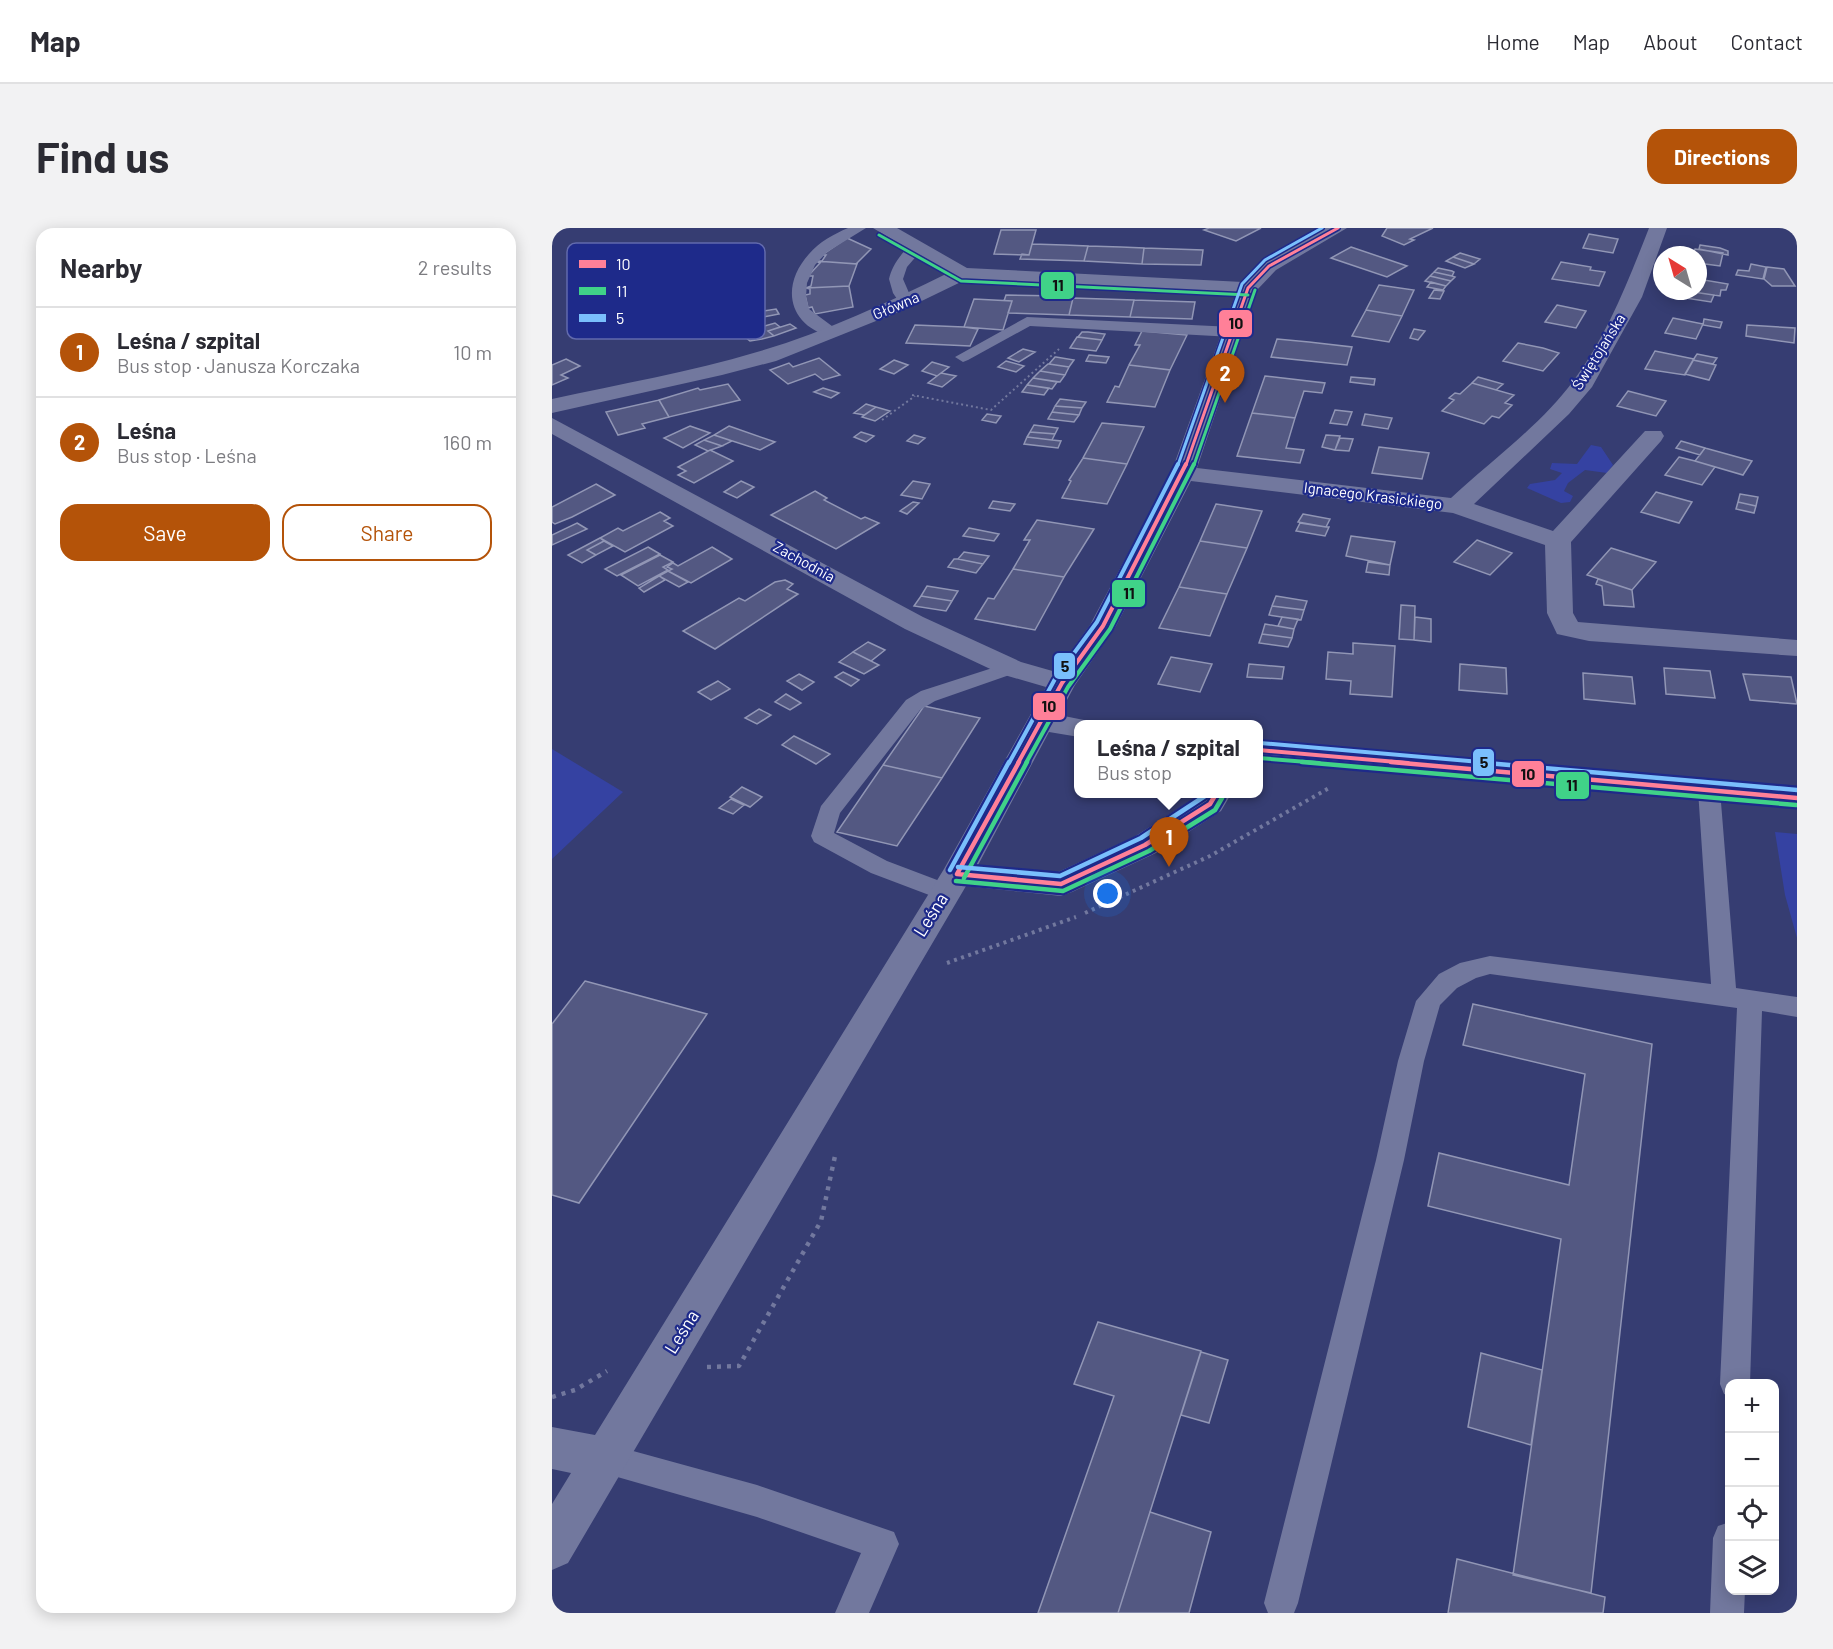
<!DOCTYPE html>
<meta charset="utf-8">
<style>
:root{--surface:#fff;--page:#f2f2f3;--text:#2b2b33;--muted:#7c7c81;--line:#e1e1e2;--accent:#b45309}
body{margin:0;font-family:Barlow,sans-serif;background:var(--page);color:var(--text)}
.controls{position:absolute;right:18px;bottom:18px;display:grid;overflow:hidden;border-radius:12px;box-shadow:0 3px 15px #0003}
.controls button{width:54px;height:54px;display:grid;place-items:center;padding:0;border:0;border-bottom:2px solid var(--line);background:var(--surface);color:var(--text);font:30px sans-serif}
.compass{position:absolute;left:1101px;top:18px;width:54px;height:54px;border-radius:50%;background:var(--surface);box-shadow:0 3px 15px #0003;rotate:323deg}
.you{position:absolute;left:556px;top:666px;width:21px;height:21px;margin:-15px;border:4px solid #fff;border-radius:50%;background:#1a73e8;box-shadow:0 0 0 9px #1a73e833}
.badge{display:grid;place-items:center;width:39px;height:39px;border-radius:50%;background:var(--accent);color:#fff;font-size:20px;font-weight:700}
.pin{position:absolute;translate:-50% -50px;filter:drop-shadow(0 2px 3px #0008)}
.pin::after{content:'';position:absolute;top:32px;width:21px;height:18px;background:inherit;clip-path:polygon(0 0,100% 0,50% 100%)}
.popup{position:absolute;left:522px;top:492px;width:189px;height:78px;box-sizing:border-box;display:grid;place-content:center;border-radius:12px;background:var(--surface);filter:drop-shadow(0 2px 4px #0005);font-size:20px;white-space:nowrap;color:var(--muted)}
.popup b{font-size:22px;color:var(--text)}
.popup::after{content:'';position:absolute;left:50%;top:100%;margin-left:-12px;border:12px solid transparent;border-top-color:var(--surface)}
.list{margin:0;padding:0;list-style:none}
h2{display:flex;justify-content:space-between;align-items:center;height:78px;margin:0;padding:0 24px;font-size:26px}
h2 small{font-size:20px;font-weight:400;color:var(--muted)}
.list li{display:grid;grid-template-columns:39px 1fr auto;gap:18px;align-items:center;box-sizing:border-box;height:90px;padding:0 24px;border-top:2px solid var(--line)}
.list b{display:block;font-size:22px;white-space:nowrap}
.list p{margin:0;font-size:20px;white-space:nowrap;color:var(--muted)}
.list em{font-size:20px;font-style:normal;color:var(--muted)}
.actions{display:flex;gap:12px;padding:18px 24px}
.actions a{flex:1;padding:14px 0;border:2px solid var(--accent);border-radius:18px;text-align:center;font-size:21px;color:var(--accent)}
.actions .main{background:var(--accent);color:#fff}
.icon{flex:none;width:33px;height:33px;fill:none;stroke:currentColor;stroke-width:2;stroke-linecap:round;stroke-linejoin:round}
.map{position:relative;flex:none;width:1245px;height:1385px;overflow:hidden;border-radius:18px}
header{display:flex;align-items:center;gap:36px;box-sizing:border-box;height:84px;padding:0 30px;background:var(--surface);border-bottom:2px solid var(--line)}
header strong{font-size:28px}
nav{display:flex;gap:33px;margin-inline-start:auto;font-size:21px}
.intro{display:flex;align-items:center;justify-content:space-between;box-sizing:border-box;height:144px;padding:0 36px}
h1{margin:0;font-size:42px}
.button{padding:15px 27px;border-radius:18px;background:var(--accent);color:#fff;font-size:21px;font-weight:700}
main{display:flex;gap:36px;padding:0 36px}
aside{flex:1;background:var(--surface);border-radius:18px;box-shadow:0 3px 15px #0003}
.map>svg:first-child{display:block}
.green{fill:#3542a2}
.building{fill:#535882;stroke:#9196b5;stroke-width:1.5}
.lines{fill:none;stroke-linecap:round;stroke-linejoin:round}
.path-far2{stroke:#72789e;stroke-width:2;stroke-dasharray:2 3;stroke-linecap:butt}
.path-far1{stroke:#72789e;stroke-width:4;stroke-dasharray:3 4.5;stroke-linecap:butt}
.path{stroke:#72789e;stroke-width:4.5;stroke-dasharray:4 6;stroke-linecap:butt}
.lane{fill:#72789e;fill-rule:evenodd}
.street{fill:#72789e;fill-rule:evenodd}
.bus-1-far2-casing{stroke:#1e2a8a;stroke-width:6}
.bus-1-far1-casing{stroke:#1e2a8a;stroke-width:8}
.bus-1-casing{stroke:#1e2a8a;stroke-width:9}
.bus-2-far2-casing{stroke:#1e2a8a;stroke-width:6}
.bus-2-far1-casing{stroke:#1e2a8a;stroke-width:8}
.bus-2-casing{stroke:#1e2a8a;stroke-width:9}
.bus-3-far2-casing{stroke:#1e2a8a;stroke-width:6}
.bus-3-far1-casing{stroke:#1e2a8a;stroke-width:8}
.bus-3-casing{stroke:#1e2a8a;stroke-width:9}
.bus-1-far2{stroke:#ff8098;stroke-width:3}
.bus-1-far1{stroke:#ff8098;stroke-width:4}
.bus-1{stroke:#ff8098;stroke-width:4.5}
.bus-2-far2{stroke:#40d288;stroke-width:3}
.bus-2-far1{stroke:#40d288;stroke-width:4}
.bus-2{stroke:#40d288;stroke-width:4.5}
.bus-3-far2{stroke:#7abffc;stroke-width:3}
.bus-3-far1{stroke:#7abffc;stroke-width:4}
.bus-3{stroke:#7abffc;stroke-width:4.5}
.labels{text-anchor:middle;stroke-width:4.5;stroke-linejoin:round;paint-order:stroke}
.far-street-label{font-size:15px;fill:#fff;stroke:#1e2a8a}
.street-label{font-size:18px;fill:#fff;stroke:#1e2a8a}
.key{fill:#1e2a8a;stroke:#626aad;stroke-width:1.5}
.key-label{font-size:16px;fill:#fff}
.line-badge{stroke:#1e2a8a;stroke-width:2}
.pale-badge-label{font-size:16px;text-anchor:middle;font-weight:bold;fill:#111}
</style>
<header>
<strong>Map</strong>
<nav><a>Home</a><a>Map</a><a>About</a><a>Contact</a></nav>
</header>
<div class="intro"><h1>Find us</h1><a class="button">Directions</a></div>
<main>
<aside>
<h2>Nearby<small>2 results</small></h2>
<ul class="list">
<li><span class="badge">1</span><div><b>Leśna / szpital</b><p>Bus stop · Janusza Korczaka</p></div><em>10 m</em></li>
<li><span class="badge">2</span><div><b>Leśna</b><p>Bus stop · Leśna</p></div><em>160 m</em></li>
</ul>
<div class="actions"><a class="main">Save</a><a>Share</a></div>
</aside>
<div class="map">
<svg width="1245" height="1385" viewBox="0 0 1245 1385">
<rect width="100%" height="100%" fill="#363d72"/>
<path class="green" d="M1039 217 1049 219 1061 237 1055 245 1033 242 1016 255 1012 263 1021 268 1018 274 1009 275 975 260 978 256 1003 252 1010 245 998 241 1000 235 1025 236Z
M0 521 71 564 0 631Z
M1223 604 1245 606V710L1233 667Z"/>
<path class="building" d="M657 0H709L684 13 652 2Z
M835 0H881L858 11 862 12 852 17 830 8Z
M449 2H484L477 27 442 26Z
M1037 6 1066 11 1061 25 1031 20Z
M295 10 319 21 304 36 264 33H270L274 27H270Z
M480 16 512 17 536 18 532 33 468 31 470 26 477 27Z
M1148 17 1168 20 1176 23V27L1147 21Z
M536 18 569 19 592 20 590 36 532 33Z
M799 19 855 38 835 49 779 30Z
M592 20 651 22 649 37 590 36Z
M1143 21 1171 25 1168 38 1146 35V27H1141Z
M183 25 199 26 192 38 173 40Z
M908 25 928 31 922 36 901 29Z
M901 29 922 36 913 40 894 33Z
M264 33 305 36 297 58 254 60 259 58 261 48H256L268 35Z
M1009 34 1039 39 1038 42 1053 44 1047 58 1000 51Z
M1199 36 1214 39 1211 51 1184 47 1186 42 1197 43Z
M1215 39 1232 41 1243 58H1220L1212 51Z
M886 40 900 43 902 44 900 48 882 44Z
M177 41 178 46 155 49V43Z
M882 44 900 48 903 49 899 53 878 48Z
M878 48 899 53 894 58 873 53Z
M1146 51 1176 56 1174 62H1169L1168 68 1134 63H1146Z
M879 54 894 58 891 62 875 59Z
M827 57 862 62 850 88 814 82Z
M297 58 301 79 263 86 260 79 256 80 253 67 258 66V61L254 60Z
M882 62 892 63 888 71 877 70Z
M1135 63 1162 67 1159 74 1133 70Z
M454 67 510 68 521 70 517 87 456 85 460 73H452Z
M521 70 582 72 578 89 517 87Z
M422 71 460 73 451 102 412 99Z
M582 72 643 74 640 91 578 89Z
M1005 77 1034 83 1024 100 993 94Z
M224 81 227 86 201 91 198 85Z
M814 82 850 88 837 114 800 108Z
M1121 90 1151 96 1144 111 1113 105Z
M169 91 171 93 178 91 187 98 172 101 164 92Z
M1152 91 1170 94 1168 100 1151 97Z
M223 95 228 99 216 103 222 108 210 111 198 113 188 105Z
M238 96 244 100 222 108 216 103Z
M363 97 412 99 426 101 418 118 354 115Z
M1195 97 1243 100 1242 115 1194 108Z
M862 101 873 103 866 112 858 110Z
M590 103 635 107 618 142 577 137 588 117H583Z
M530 104H536L553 106 550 112 526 109Z
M525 109 550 112 544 123 518 120Z
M725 111 757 114 800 119 795 137 719 129Z
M966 115 991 120 1007 125 991 143 951 133Z
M471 121 483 124 467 134 456 130Z
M1103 123 1142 131 1133 147 1093 141Z
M1145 126 1165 130 1161 136 1141 132Z
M537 127 557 129 554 135 534 133Z
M503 129H504L522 132 517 139 497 136Z
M267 130 288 147 271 152 263 146 236 156 218 142 237 135 241 139Z
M14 131 28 138 9 147 16 150 0 157V137Z
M342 132 356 137 342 146 328 141Z
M1141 132 1164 137 1157 152 1133 146Z
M454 133 472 138 464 144 446 139Z
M380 134 397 139 385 148 370 143Z
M496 136H497L517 139 513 147 488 143Z
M577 137 618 142 603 179 555 174 563 158 567 159Z
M488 143 513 147 508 154 481 150Z
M389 145 404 148 390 159 376 155Z
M713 148 773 155 770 165 752 163 743 190 700 185Z
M799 149 823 151 822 157 798 154Z
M926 149 951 156 944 162 920 155Z
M481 150 505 154 500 161 475 157Z
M920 155 962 167 953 175 960 177 947 190 940 188 932 196 890 183 902 172 897 170 903 165 908 166Z
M176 156 188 172 117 189 107 172 146 160 148 162Z
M475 157 497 160 492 167 470 164Z
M271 160 287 165 279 170 262 164Z
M1076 163 1114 173 1104 188 1065 178Z
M508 171 534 174 530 180 503 178Z
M107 172 117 189 90 196 93 200 66 207 54 184Z
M314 176 324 179 312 187 302 185Z
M503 178 530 180 527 187 500 184Z
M324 179 338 183 323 193 310 189Z
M783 182 800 184 795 197 778 195Z
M500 184 527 187 522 194 496 191Z
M700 185 743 190 734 220 752 222 748 235 685 228Z
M435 186 449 188 444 195 430 192Z
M813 186 840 190 836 201 810 197Z
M550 195 592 199 575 236 531 230Z
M482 197 506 200 503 206 478 204Z
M138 198 158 205 131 220 112 210Z
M177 198 223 214 208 222 162 207Z
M309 204 322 208 314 214 302 209Z
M478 204 503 206 500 212 475 209Z
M162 207 180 213 170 218 152 212Z
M362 207 373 210 366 216 355 213Z
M774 207 788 208 783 222 770 219Z
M475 209 500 212 509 213 506 220 472 216Z
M788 210 801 211 797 223 783 222Z
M152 212 170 218 156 223 143 217Z
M1129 213 1153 220 1148 227 1124 220Z
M827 219 877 225 870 251 820 245Z
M1153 220 1200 233 1191 247 1143 233Z
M158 222 181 233 142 255 126 247 134 243 126 239Z
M1127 229 1143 233 1163 239 1150 257 1113 247Z
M531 230 575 236 555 276 510 270 519 253 517 252Z
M189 253 202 259 185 270 172 264Z
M361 253 378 256 370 271 349 267Z
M44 256 63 267 20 289 3 296 0 294V279Z
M263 263 275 270 272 272 309 291 313 289 327 295 284 321 219 287Z
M1104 264 1140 274 1127 295 1089 284Z
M1188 266 1206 269 1204 278 1186 274Z
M441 273 463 276 458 283 437 280Z
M361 274 367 275 355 286 348 283Z
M1186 274 1204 278 1202 285 1184 281Z
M664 276 710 283 695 320 648 313Z
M108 284 118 290 112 293 121 298 73 324 48 310 66 300 71 303Z
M751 286 778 291 774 299 746 294Z
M485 292 542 301 512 349 461 341 478 312H472Z
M25 295 35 301 0 317V307Z
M748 295 774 299H777L773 308 744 303Z
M417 300 447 306 442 313 411 308Z
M799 308 843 314 838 337 794 328Z
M48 310 52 313 35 322 44 327 30 335 16 327Z
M925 312 960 325 938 347 902 334Z
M52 313 61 318 44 327 35 322Z
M648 313 695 320 675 366 627 359Z
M96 319 108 326 65 348 53 341Z
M160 319 180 331 139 355 116 343 120 341 115 339 121 335 126 338Z
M1059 320 1104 334 1080 362 1035 347Z
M412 324 437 328 431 336 406 331Z
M108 327 121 334 111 339 116 342 86 358 69 347Z
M402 331H406L431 336 424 345 396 339Z
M816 334 838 337 837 347 814 344Z
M461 341 512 349 483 402 423 391 436 370 442 371Z
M116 343 136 354 127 359 107 348Z
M107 348 113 352 92 364 87 360Z
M1046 351 1080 362 1082 379 1052 377 1050 358 1044 356Z
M233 352 241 356 235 361 246 366 163 421 131 403 187 370 193 373 223 354Z
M375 358 406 363 400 373 369 368Z
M627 359 675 366 658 408 607 400Z
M369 368 400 373 394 383 362 378Z
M724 368 755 373 752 382 720 378Z
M849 377 863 378 862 412 847 411Z
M720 378 752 382 749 392 717 387Z
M730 389 746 391 742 401 726 398Z
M863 389 879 391V414L862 412Z
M713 396 742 401 740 410 710 406Z
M710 406 740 410 736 419 707 415Z
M316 414 333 422 319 433 301 424Z
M801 415 843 418 840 469 798 466 799 453 774 451 776 424 801 426Z
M301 424 327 437 312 446 287 434Z
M619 429 660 436 648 464 606 456Z
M697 436 732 439 730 451 695 449Z
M908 436 954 440 955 466 907 462Z
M1112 440 1158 443 1163 470 1114 466Z
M291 444 307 452 299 458 283 449Z
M1031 445 1080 449 1083 476 1032 471Z
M247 446 262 454 250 462 235 453Z
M1191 446 1239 449 1245 476 1198 472Z
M166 453 178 461 159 472 146 464Z
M234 466 249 475 238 482 223 474Z
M372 478 428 490 390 550 331 537Z
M207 481 219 487 205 496 193 490Z
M242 508 278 526 264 536 230 517Z
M331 537 390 550 345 618 285 604Z
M190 559 210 569 198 579 178 569Z
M179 571 192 577 181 586 167 580Z
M33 753 155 786 27 975 0 967V796Z
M921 776 1100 816 1039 1365 961 1347 1009 1011 876 978 887 925 1017 957 1033 846 911 817Z
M546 1094 649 1123 566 1385H486L562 1168 522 1156Z
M649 1124 676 1132 657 1195 629 1187Z
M929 1125 990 1142 979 1217 916 1199Z
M598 1284 659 1304 637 1385H566Z
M905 1331 1053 1369 1051 1385H896Z"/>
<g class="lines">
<path class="path-far2" d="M360 167 439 182 507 121
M330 192 363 168"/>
<path class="path-far1" d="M533 685 658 628 777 560
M395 735 524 689"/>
<path class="path" d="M155 1139 187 1138 269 993 283 928
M0 1169 23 1162 55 1143"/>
<path class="lane" d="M296 0H314L275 24 263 37 255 55 254 69 257 81 288 104 280 109C236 98 228 58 257 26 267 14 282 6 296 0Z
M366 14 373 18 355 39 351 51 361 74 354 78 349 77 341 65 337 51C340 37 353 18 366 14Z
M475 89 681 99 689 104 681 109 478 98 416 132 411 134 403 129Z
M459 434 466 436 469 440 466 444 383 473 368 482 288 585 282 605 335 633 401 658 405 664 401 670 393 672 385 670 319 645 262 614 259 608 269 578 354 472 369 463Z
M1157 555 1165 557 1168 562 1184 760 1245 769V789L1210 783 1198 1156H1178V1168L1172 1166 1168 1156 1185 780 938 746 924 750 905 760 888 777 872 833 852 932 746 1375 742 1385H716L712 1375 824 932 846 833 864 773 887 746 908 735 938 728 1159 756 1146 562 1149 557Z
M52 1215 205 1257 342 1304 347 1316 317 1385H283L309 1325 205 1289 41 1242 36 1231 41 1220Z
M1178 1294V1362H1193L1192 1385H1158L1161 1310 1166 1298Z"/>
<path class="street" d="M321 0H345L415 40 691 54 710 34 772 0H795L724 42 705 62 645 240 899 270C940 232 989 197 1022 152 1055 108 1077 51 1097 0H1115L1090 69 1040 159 1017 186 922 276 1001 303 1093 203H1109L1112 208 1109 213 1019 314 1021 385 1026 394 1245 412V428L1037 413 1005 406 995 385 993 317 901 285 639 253 564 398 523 457 507 487 537 493 539 496H527V509L497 504 426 637 506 644 582 609 649 566H679L669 583 604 625 520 664 509 668 414 658 16 1335 0 1342V1276L19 1245 0 1241V1199L43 1207 392 641 494 459 449 446 353 401 0 206V190L371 389 469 434 504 444 538 397 619 245 684 65 413 52 349 83 224 133 170 147 0 185V171C68 156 138 144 205 124 271 105 335 75 396 45Z
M707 512 1245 560V580L707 532Z"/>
<defs>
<path id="bus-1-far2" d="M634 237 696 60 717 38 786 0"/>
<path id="bus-1-far1" d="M707 522 856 535
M466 535 510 455 551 398 634 236"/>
<path id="bus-1" d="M839 534 1245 570
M405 646 467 534
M405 646 509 656 593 617 658 576 664 566"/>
<path id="bus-2-far2" d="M327 7 409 53 696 67
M642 237 703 62"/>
<path id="bus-2-far1" d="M707 530 767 535
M474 535 516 459 558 401 642 236"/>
<path id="bus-2" d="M750 534 1244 577
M412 650 475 534
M404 653 511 663 597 623 663 582 670 570"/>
<path id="bus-3-far2" d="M626 237 690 56 713 32 770 0"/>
<path id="bus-3-far1" d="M708 515 940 535
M457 535 503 451 545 394 626 236"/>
<path id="bus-3" d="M923 534 1245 562
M406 639 508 648 589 610 656 566
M398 642 457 534"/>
</defs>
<use href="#bus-1-far2" class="bus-1-far2-casing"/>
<use href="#bus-1-far1" class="bus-1-far1-casing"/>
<use href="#bus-1" class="bus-1-casing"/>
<use href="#bus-2-far2" class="bus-2-far2-casing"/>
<use href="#bus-2-far1" class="bus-2-far1-casing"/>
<use href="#bus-2" class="bus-2-casing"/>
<use href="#bus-3-far2" class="bus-3-far2-casing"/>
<use href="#bus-3-far1" class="bus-3-far1-casing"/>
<use href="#bus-3" class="bus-3-casing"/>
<use href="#bus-1-far2" class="bus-1-far2"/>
<use href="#bus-1-far1" class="bus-1-far1"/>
<use href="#bus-1" class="bus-1"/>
<use href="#bus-2-far2" class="bus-2-far2"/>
<use href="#bus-2-far1" class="bus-2-far1"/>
<use href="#bus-2" class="bus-2"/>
<use href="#bus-3-far2" class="bus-3-far2"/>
<use href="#bus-3-far1" class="bus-3-far1"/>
<use href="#bus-3" class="bus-3"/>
</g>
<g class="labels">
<g class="far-street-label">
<text transform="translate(344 78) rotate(-23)" y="5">Główna</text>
<text transform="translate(1047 124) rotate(-58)" y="5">Świętojańska</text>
<text transform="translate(821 268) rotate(7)" y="5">Ignacego Krasickiego</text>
<text transform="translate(252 334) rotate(29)" y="5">Zachodnia</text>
</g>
<g class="street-label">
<text transform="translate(379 687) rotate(-58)" y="6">Leśna</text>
<text transform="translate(130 1104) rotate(-58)" y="6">Leśna</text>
</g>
</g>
<rect x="15" y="15" width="198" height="96" rx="9" class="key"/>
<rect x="27" y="32" width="27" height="8" fill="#ff8098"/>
<rect x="27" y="59" width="27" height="8" fill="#40d288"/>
<rect x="27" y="86" width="27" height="8" fill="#7abffc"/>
<g class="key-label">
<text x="64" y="42">10</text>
<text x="64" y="69">11</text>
<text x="64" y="96">5</text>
</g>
<g class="line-badge">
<rect x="488" y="43" width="35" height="29" rx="6" fill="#40d288"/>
<rect x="666" y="81" width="35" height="29" rx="6" fill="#ff8098"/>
<rect x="559" y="351" width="35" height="29" rx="6" fill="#40d288"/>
<rect x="501" y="424" width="23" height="28" rx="6" fill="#7abffc"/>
<rect x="480" y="464" width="34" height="29" rx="6" fill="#ff8098"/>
<rect x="920" y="520" width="23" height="29" rx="6" fill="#7abffc"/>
<rect x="959" y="532" width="34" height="28" rx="6" fill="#ff8098"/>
<rect x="1003" y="543" width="35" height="29" rx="6" fill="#40d288"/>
</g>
<g class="pale-badge-label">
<text x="506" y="63">11</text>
<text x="684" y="101">10</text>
<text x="577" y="371">11</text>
<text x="513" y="444">5</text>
<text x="497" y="484">10</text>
<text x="932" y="540">5</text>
<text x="976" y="552">10</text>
<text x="1020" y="563">11</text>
</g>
</svg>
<div class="controls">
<button>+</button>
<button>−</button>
<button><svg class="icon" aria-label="locate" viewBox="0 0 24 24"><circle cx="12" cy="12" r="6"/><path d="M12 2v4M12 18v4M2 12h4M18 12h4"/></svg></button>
<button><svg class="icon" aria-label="layers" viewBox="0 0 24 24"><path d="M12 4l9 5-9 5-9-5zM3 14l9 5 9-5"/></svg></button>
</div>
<svg class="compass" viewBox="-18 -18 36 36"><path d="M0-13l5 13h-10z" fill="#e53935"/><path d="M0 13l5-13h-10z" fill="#7c7c81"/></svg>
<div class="you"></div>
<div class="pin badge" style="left:617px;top:639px">1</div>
<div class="popup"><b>Leśna / szpital</b>Bus stop</div>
<div class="pin badge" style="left:673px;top:175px">2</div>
</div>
</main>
